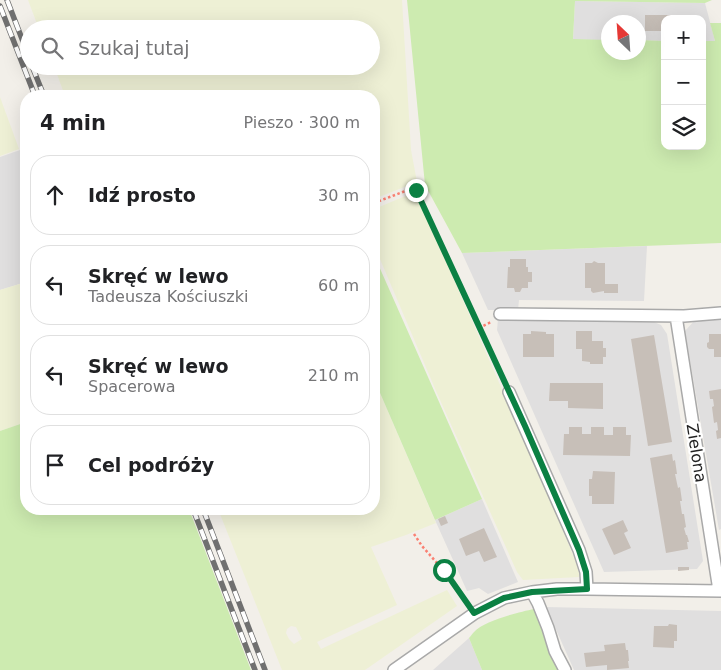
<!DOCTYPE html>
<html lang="pl">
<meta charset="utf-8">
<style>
:root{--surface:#fff;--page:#f6f6f6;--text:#202124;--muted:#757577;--line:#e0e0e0}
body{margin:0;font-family:"DejaVu Sans",sans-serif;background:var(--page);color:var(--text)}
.controls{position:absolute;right:15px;top:15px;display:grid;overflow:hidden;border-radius:10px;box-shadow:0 5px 20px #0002}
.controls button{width:45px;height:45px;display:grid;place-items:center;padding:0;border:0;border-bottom:1px solid var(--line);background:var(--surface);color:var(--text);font:25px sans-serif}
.compass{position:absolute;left:601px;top:15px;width:45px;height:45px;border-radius:50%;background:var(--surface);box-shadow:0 5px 20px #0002;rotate:335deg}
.stop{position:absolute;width:15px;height:15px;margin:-11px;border:4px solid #0b8043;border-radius:50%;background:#fff}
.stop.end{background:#0b8043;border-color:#fff;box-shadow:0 1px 5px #0008}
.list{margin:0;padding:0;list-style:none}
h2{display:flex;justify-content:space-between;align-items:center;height:65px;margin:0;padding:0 20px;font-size:21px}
h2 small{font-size:16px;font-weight:400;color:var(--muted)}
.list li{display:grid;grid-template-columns:32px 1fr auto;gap:15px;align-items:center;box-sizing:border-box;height:80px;margin:0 10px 10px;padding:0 10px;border:1px solid var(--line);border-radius:20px}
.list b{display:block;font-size:19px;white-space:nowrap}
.list p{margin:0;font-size:16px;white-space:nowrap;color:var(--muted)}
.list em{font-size:16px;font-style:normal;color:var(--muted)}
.icon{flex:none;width:28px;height:28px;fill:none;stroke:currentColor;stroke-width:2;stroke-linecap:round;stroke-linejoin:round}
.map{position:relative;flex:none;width:721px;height:670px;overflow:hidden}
.search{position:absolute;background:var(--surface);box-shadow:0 5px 20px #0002;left:20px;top:20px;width:360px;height:55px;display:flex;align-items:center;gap:12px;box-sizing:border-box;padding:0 18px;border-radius:28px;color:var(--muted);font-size:19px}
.panel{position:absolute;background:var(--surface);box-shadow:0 5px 20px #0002;left:20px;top:90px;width:360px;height:425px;border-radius:20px}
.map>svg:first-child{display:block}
.residential{fill:#e0dfdf}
.farmland{fill:#eef0d5;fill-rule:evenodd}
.grass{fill:#cdebb0}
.building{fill:#c7bfb8}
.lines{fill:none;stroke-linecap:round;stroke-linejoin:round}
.street-casing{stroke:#a9a9a9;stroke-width:14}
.path{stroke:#fa8072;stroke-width:2.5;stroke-dasharray:2.5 2.5;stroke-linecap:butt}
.street{stroke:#fff;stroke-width:11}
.rail-casing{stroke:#707070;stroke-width:5.5}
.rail{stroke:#fff;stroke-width:4;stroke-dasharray:11;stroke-linecap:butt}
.route{stroke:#0b8043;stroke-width:6}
.labels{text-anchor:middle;stroke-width:4.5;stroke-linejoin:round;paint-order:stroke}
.street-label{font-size:16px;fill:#222;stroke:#fff}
</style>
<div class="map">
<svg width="721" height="670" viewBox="0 0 721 670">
<rect width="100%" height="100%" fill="#f2efe9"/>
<path class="residential" d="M575 1 705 3 715 41H702V19H665V41L639 40 638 22H608V40H573Z
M23 149 26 157V282L0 290V157Z
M647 246 644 301 519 300 518 310H488L462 253Z
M498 319 654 322 661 325 667 334 703 561 697 569 604 572 497 330Z
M695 320H721V529L719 530 685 331Z
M482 499 518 582 488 594 479 588 467 591 435 520Z
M546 607 721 611V670H574Z
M469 638 482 670H433Z"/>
<path class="farmland" d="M28 0H402L411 150 417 182 374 199V96H65L54 66H371V29H39Z
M0 97 19 149 0 156Z
M413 193 417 196 473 323 554 508 575 560 579 573V577L523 580 517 572 436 391 374 245V209Z
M26 282V422L0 431V290Z
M374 379 436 523 406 535 371 547 397 605 317 642 321 649 447 590 457 606 365 670H282L218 509H374ZM291 626 296 627 302 639 294 644 289 639 286 633 287 629Z"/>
<path class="grass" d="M407 0H712L705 3 575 1 573 39 608 40V52H638L639 40 665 41V146H702V41H715L710 23H721V243L462 253 425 185Z
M374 255 482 499 435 520 374 379Z
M26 422V509H189L251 670H0V431Z
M534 609 543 626 559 670H482L469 638C471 636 472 634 474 632 484 621 519 612 534 609Z"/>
<path class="building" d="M645 15H674V19H665V31H645Z
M510 259H526V267H528V272H532V282H528V288H522L520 292H515L514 288H507L508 267H510Z
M594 261 598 263H605V284H618V293H604V291L593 293 591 291V288H585V263H592Z
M531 331 546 332V334H554V357H523V334H531Z
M576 331H592V341H603V348H606V357H603V364H590V362L582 361V349H576Z
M709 334H721V357H714V349H709L707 347V343L709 342Z
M654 335 672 442 648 446 631 339Z
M550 383H603V409L568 408V401H549Z
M721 389V438L717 439 716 431 718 430 717 422 714 423 712 407 714 406 713 399H710L709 391Z
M569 427H582V434H591V427H604V435H613V427H626V435H631L630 456 563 455 564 434H569Z
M672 454 673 461 675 460 677 474H675L678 488 680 487 682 501H680L682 514H684L685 521 686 527 684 528 686 535H687L689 542H687L688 549 666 553 650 458Z
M593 471 615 472 614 504H592V496H589V479H592Z
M445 516 448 523 441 526 438 519Z
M623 520 628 531 624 533 631 548 614 555 602 529Z
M484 528 497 557 484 562 479 551 466 556 459 539Z
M678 567H689V570L678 571Z
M669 624 677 625V641H674V648L653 647 654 626H668Z
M625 643 626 650H628L629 661H628L629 668 607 670V665L586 667 584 653 605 651 604 645Z"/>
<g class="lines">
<defs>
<path id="street" d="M500 314 684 316 721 313
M676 316 718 584V591
M509 392 579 550 586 572 587 589
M532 592 538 603 548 628 555 651 565 670
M394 670 475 613 504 598 532 592 557 589H587L721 591"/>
</defs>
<use href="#street" class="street-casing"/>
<path class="path" d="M374 203 408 190H416L504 382
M479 328 491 322
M414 534 422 546 444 571 468 603"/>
<use href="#street" class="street"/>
<defs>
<path id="rail" d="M7 0 29 57
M0 6 35 96
M32 66 44 96
M193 509 255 670
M203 509 265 670"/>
</defs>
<use href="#rail" class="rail-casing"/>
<use href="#rail" class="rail"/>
</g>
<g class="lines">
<path class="route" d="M416 190 525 426 579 550 586 572 587 589 532 592 504 598 474 613 444 570"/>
</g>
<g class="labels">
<g class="street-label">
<text transform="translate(697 453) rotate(81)" y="6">Zielona</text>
</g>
</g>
</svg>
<div class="controls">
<button>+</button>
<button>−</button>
<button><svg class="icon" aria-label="layers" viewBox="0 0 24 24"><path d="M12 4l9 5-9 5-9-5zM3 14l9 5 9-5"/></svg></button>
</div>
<svg class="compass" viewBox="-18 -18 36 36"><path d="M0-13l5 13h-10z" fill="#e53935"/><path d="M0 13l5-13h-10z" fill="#757577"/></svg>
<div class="stop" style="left:444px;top:570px"></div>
<div class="stop end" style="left:416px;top:190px"></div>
<div class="search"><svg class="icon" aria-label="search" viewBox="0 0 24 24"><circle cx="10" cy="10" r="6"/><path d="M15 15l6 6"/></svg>Szukaj tutaj</div>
<section class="panel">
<h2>4 min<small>Pieszo · 300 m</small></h2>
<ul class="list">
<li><svg class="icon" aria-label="ahead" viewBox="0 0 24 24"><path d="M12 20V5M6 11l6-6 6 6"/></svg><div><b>Idź prosto</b></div><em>30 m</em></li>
<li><svg class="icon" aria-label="left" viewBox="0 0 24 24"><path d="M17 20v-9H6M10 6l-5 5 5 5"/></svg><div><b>Skręć w lewo</b><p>Tadeusza Kościuszki</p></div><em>60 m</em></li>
<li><svg class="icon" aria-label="left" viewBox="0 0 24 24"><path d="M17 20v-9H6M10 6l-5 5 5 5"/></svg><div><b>Skręć w lewo</b><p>Spacerowa</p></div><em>210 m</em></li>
<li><svg class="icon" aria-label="arrive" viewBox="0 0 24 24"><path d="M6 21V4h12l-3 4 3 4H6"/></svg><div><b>Cel podróży</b></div></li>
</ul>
</section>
</div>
